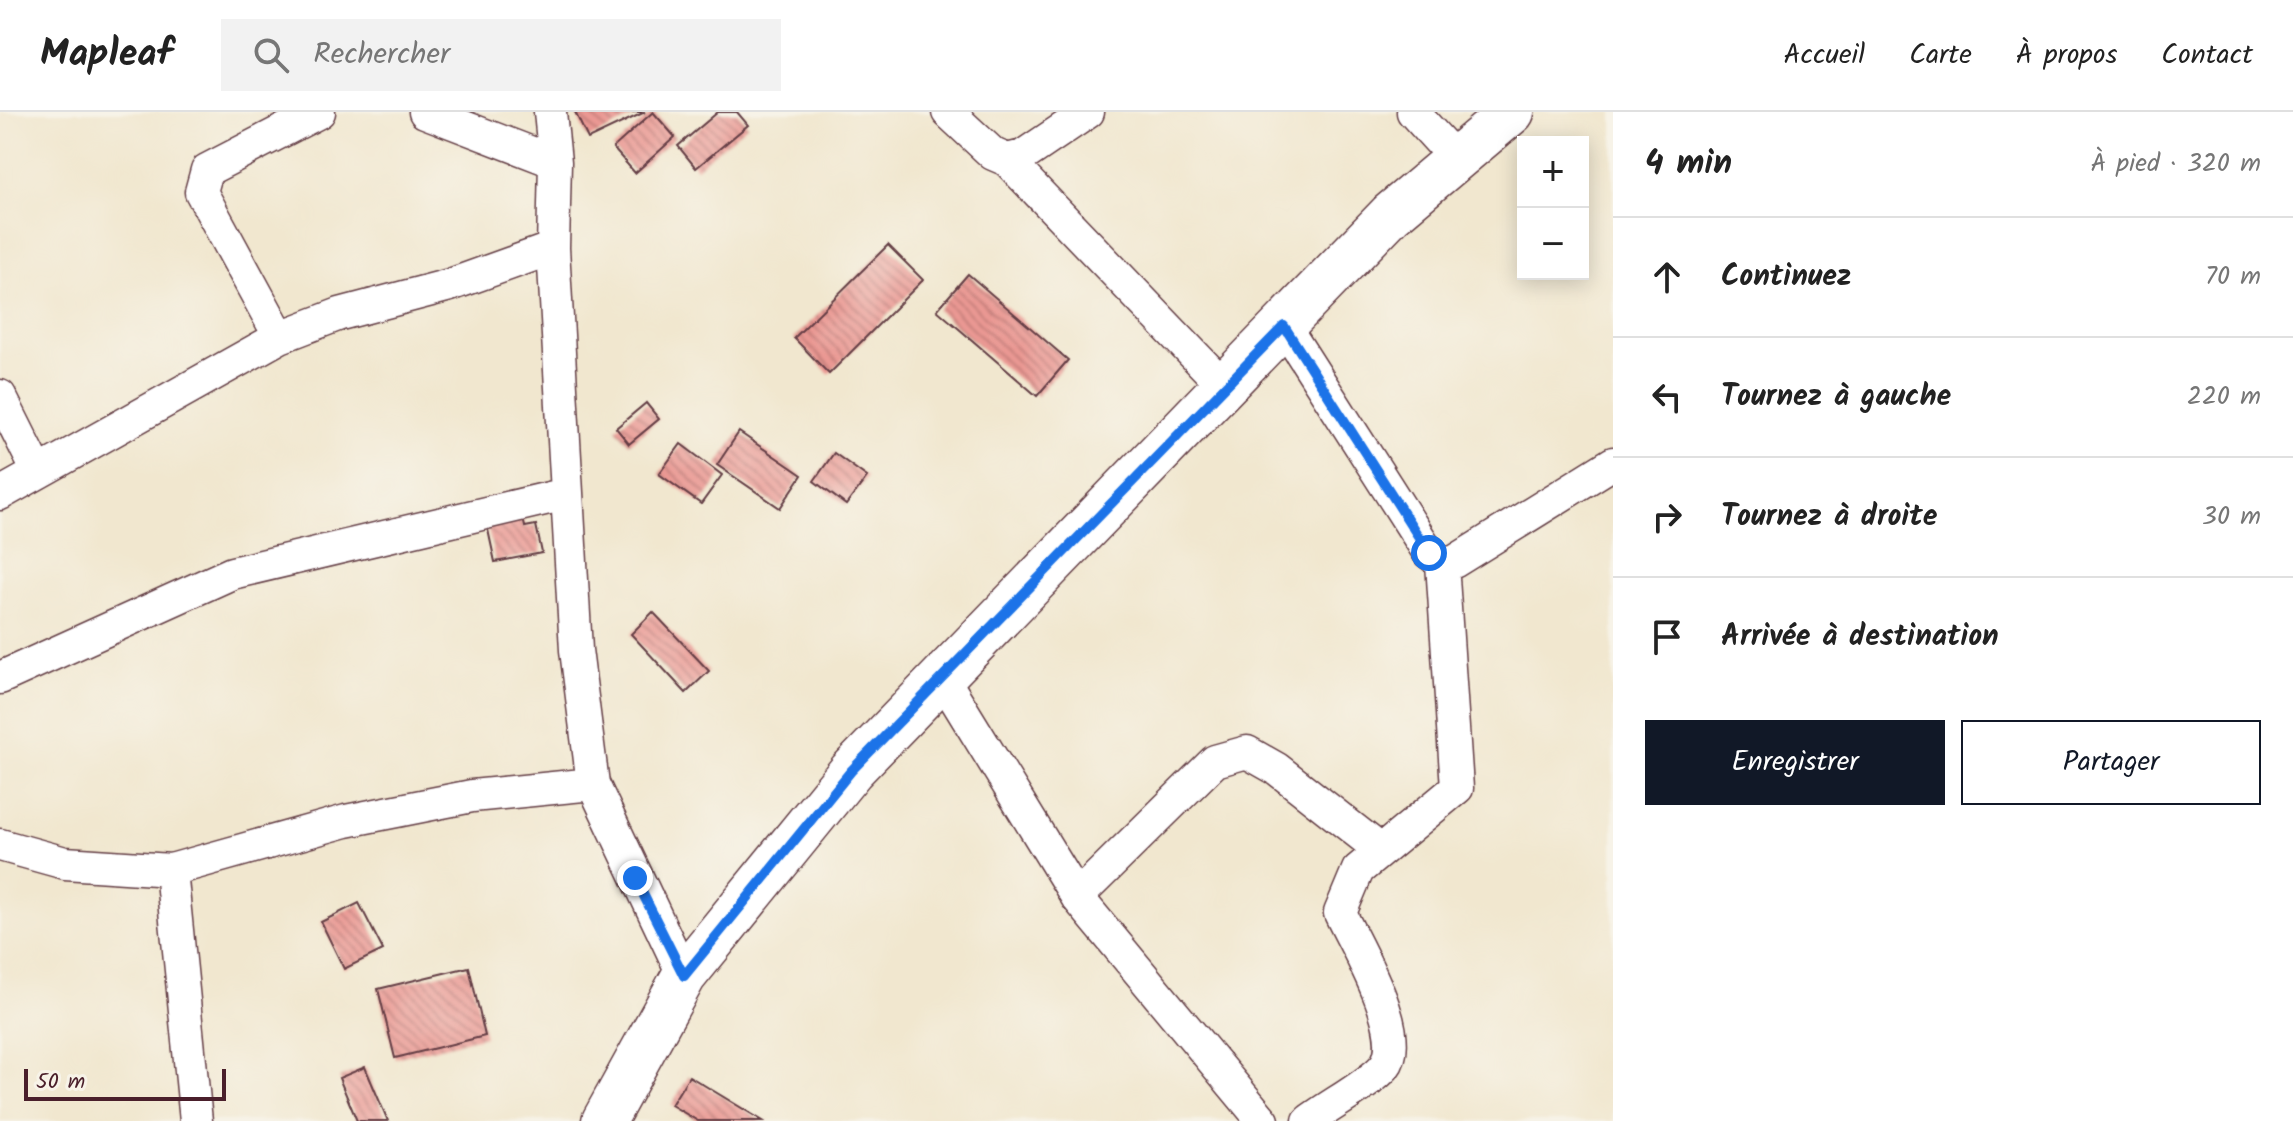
<!DOCTYPE html>
<html lang="fr">
<meta charset="utf-8">
<style>
:root{--surface:#fff;--page:#f2f2f2;--text:#222;--muted:#767676;--line:#e0e0e0;--accent:#111827}
body{margin:0;font-family:Kalam,sans-serif;background:var(--page);color:var(--text)}
.controls{position:absolute;right:24px;top:24px;display:grid;overflow:hidden;border-radius:0px;box-shadow:0 4px 20px #0003}
.controls button{width:72px;height:72px;display:grid;place-items:center;padding:0;border:0;border-bottom:2px solid var(--line);background:var(--surface);color:var(--text);font:40px sans-serif}
.scale{position:absolute;left:24px;bottom:20px;width:202px;box-sizing:border-box;padding-left:8px;border:4px solid #4a1f2b;border-top:0;font-size:22px;line-height:28px;white-space:nowrap;color:#4a1f2b;-webkit-text-stroke:6px #f7f3e8;paint-order:stroke}
.stop{position:absolute;width:24px;height:24px;margin:-18px;border:6px solid #1a73e8;border-radius:50%;background:#fff}
.stop.end{background:#1a73e8;border-color:#fff;box-shadow:0 2px 8px #0008}
.list{margin:0;padding:0;list-style:none}
h2{display:flex;justify-content:space-between;align-items:center;height:104px;margin:0;padding:0 32px;font-size:34px}
h2 small{font-size:26px;font-weight:400;color:var(--muted)}
.list li{display:grid;grid-template-columns:52px 1fr auto;gap:24px;align-items:center;box-sizing:border-box;height:120px;padding:0 32px;border-top:2px solid var(--line)}
.list b{display:block;font-size:30px;white-space:nowrap}
.list em{font-size:26px;font-style:normal;color:var(--muted)}
.actions{display:flex;gap:16px;padding:24px 32px}
.actions a{flex:1;padding:18px 0;border:2px solid var(--accent);border-radius:0px;text-align:center;font-size:28px;color:var(--accent)}
.actions .main{background:var(--accent);color:#fff}
.icon{flex:none;width:44px;height:44px;fill:none;stroke:currentColor;stroke-width:2;stroke-linecap:round;stroke-linejoin:round}
.map{position:relative;flex:none;width:1613px;height:1009px;overflow:hidden}
header{display:flex;align-items:center;gap:48px;box-sizing:border-box;height:112px;padding:0 40px;background:var(--surface);border-bottom:2px solid var(--line)}
header strong{font-size:38px}
nav{display:flex;gap:44px;margin-inline-start:auto;font-size:28px}
.search{width:560px;height:72px;background:var(--page);display:flex;align-items:center;gap:20px;box-sizing:border-box;padding:0 28px;border-radius:0px;color:var(--muted);font-size:30px}
main{display:flex}
aside{flex:1;background:var(--surface)}
.map>svg:first-child{display:block}
.building{fill:url(#building-back-hatch)}
.lines{fill:none;stroke-linecap:round;stroke-linejoin:round}
.street-casing{stroke:#633d44;stroke-width:35}
.secondary-casing{stroke:#633d44;stroke-width:47}
.street{stroke:#fff;stroke-width:32}
.secondary{stroke:#fff;stroke-width:44}
.route{stroke:#1a73e8;stroke-width:10}
</style>
<header>
<strong>Mapleaf</strong>
<div class="search"><svg class="icon" aria-label="search" viewBox="0 0 24 24"><circle cx="10" cy="10" r="6"/><path d="M15 15l6 6"/></svg>Rechercher</div>
<nav><a>Accueil</a><a>Carte</a><a>À propos</a><a>Contact</a></nav>
</header>
<main>
<div class="map">
<svg width="1613" height="1009" viewBox="0 0 1613 1009">
<defs>
<pattern id="building-back-hatch" width="6" height="6" patternUnits="userSpaceOnUse" patternTransform="scale(2)"><rect width="6" height="6" fill="#ea9893"/><path d="M-1 5l2 2M0 0l6 6M5-1l2 2" fill="none" stroke="#c07b78"/></pattern>
</defs>
<rect width="100%" height="100%" fill="#f7f3e8"/>
<filter id="ink" filterUnits="userSpaceOnUse"><feTurbulence type="fractalNoise" baseFrequency=".0125" numOctaves="2"/><feDisplacementMap in="SourceGraphic" scale="16" xChannelSelector="R" yChannelSelector="G"/><feConvolveMatrix kernelMatrix="1 2 1 2 8 2 1 2 1" color-interpolation-filters="sRGB"/></filter>
<filter id="wash" filterUnits="userSpaceOnUse"><feTurbulence type="fractalNoise" baseFrequency=".006" numOctaves="4" result="noise"/><feDisplacementMap in="SourceGraphic" scale="32" xChannelSelector="R" yChannelSelector="G"/><feGaussianBlur stdDeviation="1.8" result="paint"/><feColorMatrix in="noise" values="0 0 0 0 0 0 0 0 0 0 0 0 0 0 0 0 0 1.4 0 .05"/><feComposite in="paint" operator="in"/></filter>
<g filter="url(#wash)">
<rect width="100%" height="100%" fill="#f1e7cf"/>
<g id="blocks">
<path class="building" d="M575 0H645L588 27Z
M653 0 675 25 635 61 613 36Z
M718 0H737L748 13 696 56 678 34Z
M888 133 923 168 829 262 794 226Z
M968 162 1068 248 1037 284 937 198Z
M646 291 659 307 629 332 616 316Z
M739 320 802 363 780 396 717 353Z
M681 332 722 363 701 392 659 362Z
M834 341 867 365 846 393 814 369Z
M523 406 525 415 536 413 542 441 495 450 487 413Z
M653 500 709 559 686 581 631 522Z
M359 791 383 838 344 857 321 810Z
M469 855 485 924 395 946 378 877Z
M365 955 388 1009H357L339 966Z
M689 964 763 1009H698L671 993Z"/>
</g>
</g>
<g filter="url(#ink)">
<use href="#blocks" fill-opacity="0" stroke="#633d44" stroke-width="2"/>
<g class="lines">
<defs>
<path id="street" d="M425 0 555 50
M550 0 555 50 553 136 576 538 593 672 684 864
M948 0 993 42 1007 48 1225 275
M1413 0 1454 45
M1007 48 1023 44 1088 0
M1284 214 1429 441 1442 451 1454 450 1613 351
M280 225 201 80 207 58 319 0
M0 284 38 360
M0 382 280 225 340 202 450 173 553 136
M942 565 1077 785 1263 1009
M0 566 232 461 566 382
M0 733 65 751 171 758 346 709 472 684 593 672
M171 758 196 1009
M1077 785 1215 649 1247 640 1277 657 1379 737
M1309 1009C1327 995 1371 971 1384 955 1410 923 1355 834 1340 801L1358 758 1457 676 1442 451"/>
<path id="secondary" d="M604 1009 684 864 851 659 1391 102 1512 0"/>
</defs>
<use href="#street" class="street-casing"/>
<use href="#secondary" class="secondary-casing"/>
<use href="#street" class="street"/>
<use href="#secondary" class="secondary"/>
</g>
</g>
<g class="lines" filter="url(#ink)">
<path class="route" d="M635 766 684 864 851 659 1284 214 1429 441"/>
</g>
</svg>
<div class="controls">
<button>+</button>
<button>−</button>
</div>
<div class="scale">50 m</div>
<div class="stop" style="left:1429px;top:441px"></div>
<div class="stop end" style="left:635px;top:766px"></div>
</div>
<aside>
<h2>4 min<small>À pied · 320 m</small></h2>
<ul class="list">
<li><svg class="icon" aria-label="ahead" viewBox="0 0 24 24"><path d="M12 20V5M6 11l6-6 6 6"/></svg><div><b>Continuez</b></div><em>70 m</em></li>
<li><svg class="icon" aria-label="left" viewBox="0 0 24 24"><path d="M17 20v-9H6M10 6l-5 5 5 5"/></svg><div><b>Tournez à gauche</b></div><em>220 m</em></li>
<li><svg class="icon" aria-label="right" viewBox="0 0 24 24"><path d="M7 20v-9h11M14 6l5 5-5 5"/></svg><div><b>Tournez à droite</b></div><em>30 m</em></li>
<li><svg class="icon" aria-label="arrive" viewBox="0 0 24 24"><path d="M6 21V4h12l-3 4 3 4H6"/></svg><div><b>Arrivée à destination</b></div></li>
</ul>
<div class="actions"><a class="main">Enregistrer</a><a>Partager</a></div>
</aside>
</main>
